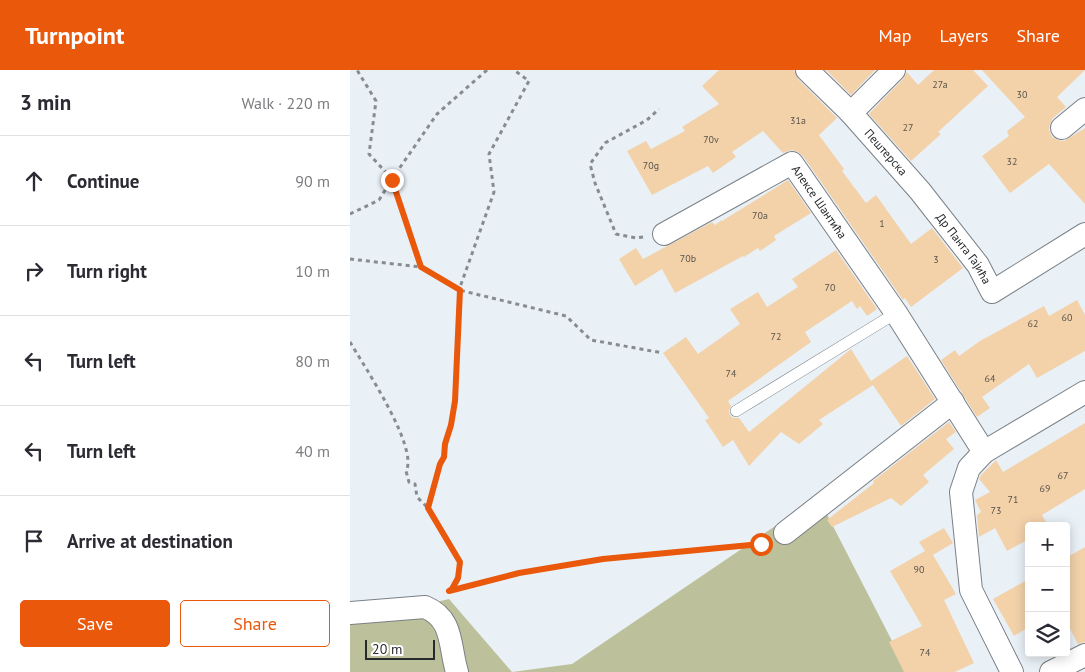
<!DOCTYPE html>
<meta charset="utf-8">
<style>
:root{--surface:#fff;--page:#f7f7f7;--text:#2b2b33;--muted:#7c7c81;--line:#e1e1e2;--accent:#ea580c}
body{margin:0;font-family:"PT Sans",sans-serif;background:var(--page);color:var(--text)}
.controls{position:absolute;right:15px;bottom:15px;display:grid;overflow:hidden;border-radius:5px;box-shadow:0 2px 12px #0003}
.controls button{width:45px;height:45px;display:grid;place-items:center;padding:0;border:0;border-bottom:1px solid var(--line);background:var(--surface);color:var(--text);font:25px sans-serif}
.scale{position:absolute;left:15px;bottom:12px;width:70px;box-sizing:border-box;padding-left:5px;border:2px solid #272a2c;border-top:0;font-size:14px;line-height:18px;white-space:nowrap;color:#272a2c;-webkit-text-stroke:4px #fff;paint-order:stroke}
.stop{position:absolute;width:15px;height:15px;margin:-11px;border:4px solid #ea580c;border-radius:50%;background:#fff}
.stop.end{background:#ea580c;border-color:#fff;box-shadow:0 1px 5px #0008}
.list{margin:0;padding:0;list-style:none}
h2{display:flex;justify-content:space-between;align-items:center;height:65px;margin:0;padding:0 20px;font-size:21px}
h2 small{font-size:16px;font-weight:400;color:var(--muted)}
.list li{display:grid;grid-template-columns:32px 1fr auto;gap:15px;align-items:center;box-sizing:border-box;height:90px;padding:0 20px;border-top:1px solid var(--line)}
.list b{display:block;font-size:19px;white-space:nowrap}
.list em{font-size:16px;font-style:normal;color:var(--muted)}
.actions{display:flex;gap:10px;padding:15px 20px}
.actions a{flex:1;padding:11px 0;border:1px solid var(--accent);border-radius:5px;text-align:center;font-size:18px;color:var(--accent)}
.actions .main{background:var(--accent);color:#fff}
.icon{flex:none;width:28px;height:28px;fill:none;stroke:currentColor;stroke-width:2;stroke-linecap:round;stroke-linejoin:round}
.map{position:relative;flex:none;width:735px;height:602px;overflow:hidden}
header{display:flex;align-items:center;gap:30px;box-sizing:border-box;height:70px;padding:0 25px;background:var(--accent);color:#fff}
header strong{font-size:24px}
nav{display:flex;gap:28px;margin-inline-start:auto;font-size:18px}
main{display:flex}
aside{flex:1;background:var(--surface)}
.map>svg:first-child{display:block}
.green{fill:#bcc19b}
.building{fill:#f3d2aa}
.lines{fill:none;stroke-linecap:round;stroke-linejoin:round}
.service-casing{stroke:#7a8086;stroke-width:12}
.minor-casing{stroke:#7a8086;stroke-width:24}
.path{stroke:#878c90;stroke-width:3;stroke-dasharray:4 4;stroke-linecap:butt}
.service{stroke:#fff;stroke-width:11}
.minor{stroke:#fff;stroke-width:22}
.route{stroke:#ea580c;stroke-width:6}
.labels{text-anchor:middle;stroke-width:4;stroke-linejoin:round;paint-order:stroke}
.number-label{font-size:10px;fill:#5a544c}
.street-label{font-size:12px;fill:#272a2c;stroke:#fff}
</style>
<header>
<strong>Turnpoint</strong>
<nav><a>Map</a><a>Layers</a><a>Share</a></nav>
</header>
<main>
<aside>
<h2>3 min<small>Walk · 220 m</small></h2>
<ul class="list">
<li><svg class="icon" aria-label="ahead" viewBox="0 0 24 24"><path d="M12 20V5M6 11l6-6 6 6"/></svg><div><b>Continue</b></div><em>90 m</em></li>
<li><svg class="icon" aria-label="right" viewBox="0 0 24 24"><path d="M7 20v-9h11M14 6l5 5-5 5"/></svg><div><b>Turn right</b></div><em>10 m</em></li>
<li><svg class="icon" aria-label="left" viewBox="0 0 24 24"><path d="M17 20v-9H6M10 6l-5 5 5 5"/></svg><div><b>Turn left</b></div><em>80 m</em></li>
<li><svg class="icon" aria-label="left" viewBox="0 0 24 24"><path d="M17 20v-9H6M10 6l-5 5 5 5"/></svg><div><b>Turn left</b></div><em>40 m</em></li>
<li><svg class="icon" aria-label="arrive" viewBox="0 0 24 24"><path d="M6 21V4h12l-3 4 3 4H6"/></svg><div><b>Arrive at destination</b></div></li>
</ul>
<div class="actions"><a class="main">Save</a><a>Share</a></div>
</aside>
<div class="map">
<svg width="735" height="602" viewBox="0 0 735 602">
<rect width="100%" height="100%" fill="#e9f0f6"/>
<path class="green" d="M468 427 558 602H0V553L99 529 162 602 222 594Z"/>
<path class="building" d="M369 0H444L448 9 487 48 469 65 494 99 492 101 516 133 526 125 561 174 582 158 613 198 561 237 555 228 553 230 453 86 448 82 442 80 433 83 413 61 382 82 386 87 363 103 358 96 302 125 277 81 296 71 301 79 335 61 332 57 369 34 352 16Z
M476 0H525L501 25Z
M584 0H623L638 16 588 62 591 64 561 91 519 44 553 9 557 2 568 15Z
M632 0H735L707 27 716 37 703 48 700 54 699 60 702 67 708 70 714 71 735 58V134L699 94 660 123 632 86 659 66 657 61 675 47Z
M438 110 461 143 424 166 426 170 410 181 408 178 394 187 393 186 325 223 312 199 285 216 269 189 286 178 293 189 362 152 365 155 372 150V151Z
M486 180 527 239 517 246 510 236 507 239 502 231 455 262 461 272 378 331 381 336 379 341 380 345 383 348H389L399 362 501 279 521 311 557 286 585 329 551 356 523 315 469 350 473 354 449 374 431 362 399 396 383 370 373 377 355 350 359 348 313 283 336 267 348 284 390 254 380 239 408 222 417 237 448 217 442 209Z
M727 230 735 245V281L687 308 679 294 632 327 640 338 627 347 591 290 605 280 609 286 630 271 694 236 699 246Z
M599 352 606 362 596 369 604 379 573 405 579 412 551 436 541 428 482 457 477 450 524 413 523 411Z
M735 353V419L692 445 698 456H679V469L657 481 645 458 629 467 627 445 631 442 625 430 640 422 629 409 631 405 646 390 653 402Z
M594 458 603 473 583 485 606 524 594 530 624 593 605 602H554L539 572 572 556 540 501 575 481 569 472Z
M735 477V572L728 574 716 551V488Z
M679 509V557L664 566 643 529Z"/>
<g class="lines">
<defs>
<path id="service" d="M386 341 546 243"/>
<g id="minor">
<path id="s1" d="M457 0 501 43 570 121 628 195 642 222 735 164"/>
<path d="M501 43 544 0"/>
<path d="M712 58 735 39"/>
<path id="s2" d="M314 164 442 93 546 243 634 382"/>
<path d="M435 463 603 332"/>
<path d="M0 543 75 537C104 549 99 576 107 602"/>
<path d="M662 602 621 520 611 422 619 398 634 382 735 322"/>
<path d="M701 602 735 585"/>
</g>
</defs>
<use href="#service" class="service-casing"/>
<use href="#minor" class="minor-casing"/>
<path class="path" d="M137 0 87 44 42 109 71 197 109 220 144 122 139 84 179 11 164 0
M0 144 29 130 42 109 19 84 26 31 7 0
M293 167 286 168 266 164 245 113 240 94 255 73 297 50 309 39
M0 189 71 197
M0 272C14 296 69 378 56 401L59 412 65 414 67 427 78 438 110 492 108 508 100 520
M78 438 90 394 94 387 95 374 101 355 105 331 109 220 216 246 241 270 313 283
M99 521 169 503 253 489 411 474"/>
<use href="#service" class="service"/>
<use href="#minor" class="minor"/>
</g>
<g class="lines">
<path class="route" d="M42 110 71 197 110 220 105 331 101 355 95 374 94 387 90 394 78 438 110 492 108 508 102 519 99 521 169 503 253 489 411 474"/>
</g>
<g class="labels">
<g class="number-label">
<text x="590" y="18">27a</text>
<text x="672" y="28">30</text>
<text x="448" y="54">31a</text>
<text x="558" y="61">27</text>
<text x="361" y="73">70v</text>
<text x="662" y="95">32</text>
<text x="301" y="99">70g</text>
<text x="410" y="149">70a</text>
<text x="532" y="157">1</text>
<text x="338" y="192">70b</text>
<text x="586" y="193">3</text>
<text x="480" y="221">70</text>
<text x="717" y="251">60</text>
<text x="683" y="257">62</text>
<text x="426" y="270">72</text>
<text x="381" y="307">74</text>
<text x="640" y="312">64</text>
<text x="713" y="409">67</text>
<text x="695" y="422">69</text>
<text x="663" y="433">71</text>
<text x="646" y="444">73</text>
<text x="569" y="503">90</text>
<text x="575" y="586">74</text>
</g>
<g class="street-label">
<text dy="4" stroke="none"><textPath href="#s1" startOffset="114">Пештерска</textPath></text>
<text dy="4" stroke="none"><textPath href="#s2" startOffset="194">Алексе Шантића</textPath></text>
<text dy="4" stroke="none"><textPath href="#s1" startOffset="238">Др Панта Гајића</textPath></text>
</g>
</g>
</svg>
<div class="controls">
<button>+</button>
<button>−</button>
<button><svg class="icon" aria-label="layers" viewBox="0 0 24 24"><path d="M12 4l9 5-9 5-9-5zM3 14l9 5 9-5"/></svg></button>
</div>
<div class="scale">20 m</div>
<div class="stop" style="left:411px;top:474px"></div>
<div class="stop end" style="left:42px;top:110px"></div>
</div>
</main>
